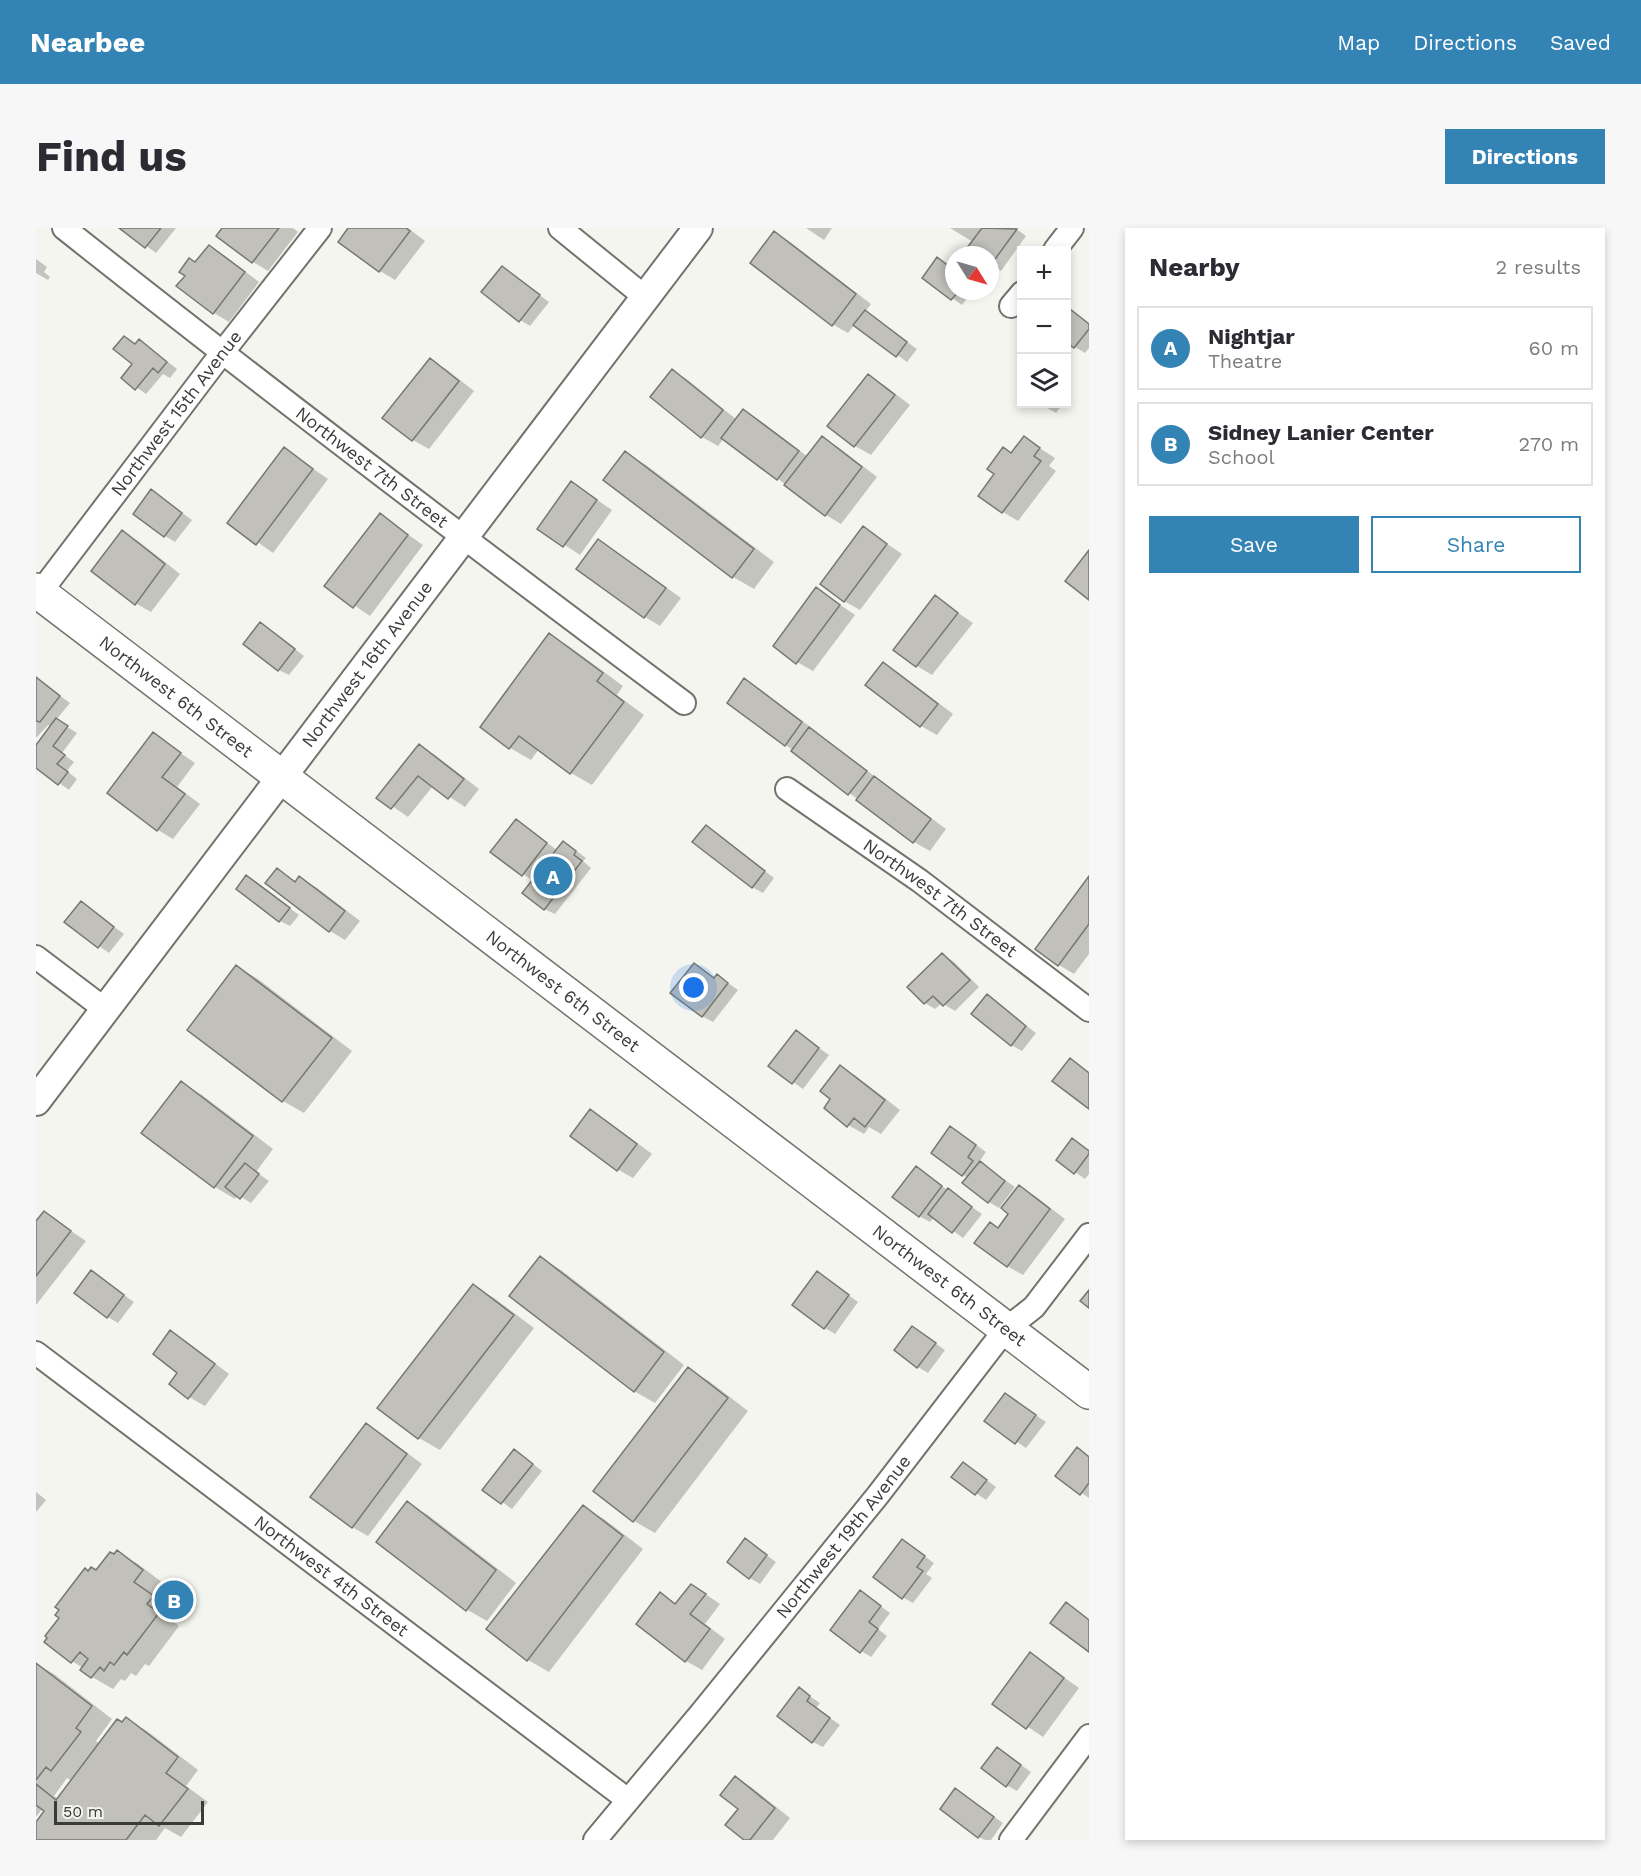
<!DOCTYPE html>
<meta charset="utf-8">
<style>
:root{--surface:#fff;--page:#f7f7f7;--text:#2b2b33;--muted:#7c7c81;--line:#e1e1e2;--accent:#3483b5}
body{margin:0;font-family:"Work Sans",sans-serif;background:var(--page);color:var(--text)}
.controls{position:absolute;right:18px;top:18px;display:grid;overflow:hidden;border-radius:0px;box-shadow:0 3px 9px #0003}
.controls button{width:54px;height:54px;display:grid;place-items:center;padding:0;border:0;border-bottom:2px solid var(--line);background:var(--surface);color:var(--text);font:30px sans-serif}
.compass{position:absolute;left:909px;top:18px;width:54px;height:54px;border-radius:50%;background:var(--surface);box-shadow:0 3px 9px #0003;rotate:127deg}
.scale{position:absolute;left:18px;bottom:15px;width:150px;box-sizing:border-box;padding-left:6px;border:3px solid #3b3b39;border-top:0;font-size:16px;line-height:21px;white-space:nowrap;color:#3b3b39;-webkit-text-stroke:4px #f5f5ef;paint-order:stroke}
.you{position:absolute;left:658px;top:760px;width:21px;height:21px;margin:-15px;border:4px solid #fff;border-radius:50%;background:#1a73e8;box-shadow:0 0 0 9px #1a73e833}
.badge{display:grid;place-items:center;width:39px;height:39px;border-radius:50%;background:var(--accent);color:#fff;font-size:20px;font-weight:700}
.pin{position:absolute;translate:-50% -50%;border:3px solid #fff;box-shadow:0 2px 6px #0006}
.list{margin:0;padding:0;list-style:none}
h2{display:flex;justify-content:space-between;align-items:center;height:78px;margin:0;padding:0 24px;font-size:26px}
h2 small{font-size:20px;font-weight:400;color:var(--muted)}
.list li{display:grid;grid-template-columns:39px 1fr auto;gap:18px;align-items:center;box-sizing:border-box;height:84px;margin:0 12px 12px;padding:0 12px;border:2px solid var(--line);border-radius:0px}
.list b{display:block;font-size:22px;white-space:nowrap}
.list p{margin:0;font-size:20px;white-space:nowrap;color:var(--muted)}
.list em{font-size:20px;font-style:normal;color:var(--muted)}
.actions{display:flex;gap:12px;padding:18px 24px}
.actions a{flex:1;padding:14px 0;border:2px solid var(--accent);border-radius:0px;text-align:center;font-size:21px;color:var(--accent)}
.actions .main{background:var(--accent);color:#fff}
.icon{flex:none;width:33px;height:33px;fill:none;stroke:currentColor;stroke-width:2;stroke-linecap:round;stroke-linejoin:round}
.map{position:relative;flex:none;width:1053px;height:1612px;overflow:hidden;border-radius:0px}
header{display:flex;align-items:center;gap:36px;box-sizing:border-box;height:84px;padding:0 30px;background:var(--accent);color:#fff}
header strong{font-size:28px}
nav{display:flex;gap:33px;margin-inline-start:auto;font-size:21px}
.intro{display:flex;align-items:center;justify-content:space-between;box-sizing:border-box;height:144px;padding:0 36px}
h1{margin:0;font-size:42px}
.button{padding:15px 27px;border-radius:0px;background:var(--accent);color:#fff;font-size:21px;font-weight:700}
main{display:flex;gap:36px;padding:0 36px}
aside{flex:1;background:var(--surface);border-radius:0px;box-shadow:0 3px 9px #0003}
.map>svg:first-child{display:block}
.shadow{fill:#0003;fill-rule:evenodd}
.building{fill:#c1c0bb;stroke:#777772;stroke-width:1.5}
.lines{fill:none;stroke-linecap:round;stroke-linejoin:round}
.minor-casing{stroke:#73736e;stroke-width:26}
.tertiary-casing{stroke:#73736e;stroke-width:32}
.secondary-casing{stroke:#73736e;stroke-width:36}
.minor{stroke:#fff;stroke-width:22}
.tertiary{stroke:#fff;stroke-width:28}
.secondary{stroke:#fff;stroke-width:33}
.labels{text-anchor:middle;stroke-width:4.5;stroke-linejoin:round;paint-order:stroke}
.street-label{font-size:18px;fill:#3b3b39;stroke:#f5f5ef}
</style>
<header>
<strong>Nearbee</strong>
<nav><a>Map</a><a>Directions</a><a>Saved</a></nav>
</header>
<div class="intro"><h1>Find us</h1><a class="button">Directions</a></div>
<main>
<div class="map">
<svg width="1053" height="1612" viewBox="0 0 1053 1612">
<rect width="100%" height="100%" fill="#f5f5ef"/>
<path class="shadow" d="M86 0H140L120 25Z
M188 0H257L262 4 232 43 217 34 182 8Z
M314 0H372L389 13 359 52 344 43Z
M770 0H796L788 12Z
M914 0H979L990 8 965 43 954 36V27H941L937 14Z
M739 5 754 14 835 76 829 84 881 121 871 134 819 96 812 105 796 96Z
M173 19 189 28 223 54 193 94 178 85 160 36Z
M0 31 11 39 8 44 14 49 12 52 0 45Z
M902 31 918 42V63H937L926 77 888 50Z
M466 40 513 74 494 98 484 92Z
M1044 89 1053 96V120L1049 125 1039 119Z
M88 109 100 117 103 113 113 119 141 141 134 150 127 146 110 166 87 150 98 136Z
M394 132 410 141 438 163 393 221 377 212 348 189Z
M636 143 652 152 701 192 707 183 723 192 772 229 786 210 802 219 841 249 805 296 790 287 688 210 682 218 666 209Z
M832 148 848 157 874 177 835 227 819 218Z
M986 151V161L981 158Z
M1004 176H1027L1020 185Z
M988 210 1019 230 1013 238 1020 243 982 293 967 284 976 226Z
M248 221 292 251 237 325 193 294Z
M590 225 610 237 738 334 718 361 697 349 569 252Z
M536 255 576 282 544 327 503 300Z
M116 263 156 292 139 314 129 308Z
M344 287 387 317 334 388 290 358Z
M828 300 866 326 824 382 808 373Z
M86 304 102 313 144 346 115 384 99 375Z
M563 313 578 322 645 370 624 398 609 389Z
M781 361 819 387 777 443 761 434Z
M899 369 937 395 896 447 881 438Z
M234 402 268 428 253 447 243 442Z
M514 407 534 419 587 458 581 467 608 487 556 557 535 545 503 521 495 532 474 520 446 499Z
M848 436 863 445 917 486 901 507 885 498 831 457Z
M0 450 34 475 20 492 41 505 26 525 38 534 31 543 41 551 33 562 0 538V520L15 499 12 497 0 510Z
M709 452 724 461 781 504 780 505 910 601 894 623 878 614 750 517Z
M117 506 159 535 141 559 164 576 137 611 122 602Z
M383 518 399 527 443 561 429 579 397 558 372 589 343 569Z
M480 593 521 622 527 615 538 621 550 630 547 633 555 640 519 686 508 681 498 653 487 646Z
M670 599 738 650 727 665 716 659Z
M241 642 261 654 264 650 280 659 324 693 309 712 294 703Z
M211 648 263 687 254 698 244 693Z
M1053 651V726L1038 746 1023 737Z
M45 675 88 706 73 725 30 694Z
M906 727 917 733 943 759 919 783 906 775 899 781 889 775 873 759Z
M658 737 680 751 682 748 702 762 677 794 666 788Z
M201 739 222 751 316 823 268 885 247 873 153 801Z
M951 768 1000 805 986 823 975 817Z
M760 804 793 827 767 861 734 838Z
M804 839 820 848 864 882 845 906 833 899 828 906 812 897 796 871Z
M145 855 166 867 237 921 220 944 233 953 215 975 202 967 199 971 179 959Z
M555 883 570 892 616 926 597 950 581 941Z
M925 906 950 924 943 934 979 959 963 980 953 974 932 950 927 947Z
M1036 912 1053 923V946L1049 951 1022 932Z
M880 940 946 986 927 1010 898 989 894 994 883 988Z
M983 959 999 968 1029 991 987 1047 971 1038 963 1001 974 986Z
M8 985 50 1013 0 1077V996Z
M505 1030 525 1042 648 1137 619 1175 598 1163Z
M55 1044 98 1074 82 1095 72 1089Z
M791 1051 822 1074 799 1106 789 1100Z
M437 1058 458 1070 498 1100 404 1222 383 1210 343 1180Z
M877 1100 909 1122 892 1145 882 1139Z
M135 1104 150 1113 193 1146 169 1178 153 1169 143 1144Z
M652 1141 673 1153 712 1183 619 1305 598 1293 559 1263Z
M970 1167 1010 1194 990 1220 950 1193Z
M330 1197 346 1206 386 1236 332 1308 316 1299Z
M1041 1221 1053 1228V1270L1021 1248Z
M488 1229 506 1243 476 1281 448 1261Z
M937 1242 960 1259 950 1272 917 1249Z
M0 1264 10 1272 0 1284Z
M371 1275 392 1287 480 1355 451 1393 430 1381Z
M547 1279 568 1291 607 1321 513 1444 492 1432Z
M710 1312 740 1334 724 1356 714 1350Z
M866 1312 898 1335 890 1346 896 1350 877 1375 866 1369Z
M81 1324 102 1336 127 1355 118 1367 138 1381 131 1389 143 1398 113 1438 109 1436 100 1448 95 1445 89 1453 85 1451 77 1461 56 1449 47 1440 36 1433 25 1390 53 1345 61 1344Z
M656 1357 684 1376 669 1396 689 1411 666 1442 650 1433 625 1366 641 1376Z
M825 1364 854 1385 842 1401 851 1408 835 1429 825 1423Z
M995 1426 1043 1460 1007 1509 958 1476Z
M0 1436 18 1446 76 1491 60 1513 64 1516 90 1491 111 1503 162 1542 150 1558 172 1574 145 1609 129 1600 120 1612H0V1596L10 1582 7 1580 0 1589ZM31 1550 36 1553 22 1571 18 1568Z
M763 1461 784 1475 780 1480 804 1497 787 1519 777 1514Z
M962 1521 995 1544 981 1563 970 1557Z
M700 1550 715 1559 754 1590 737 1612H710Z
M920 1562 967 1595 955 1612H949L943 1609Z"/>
<path class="building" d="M83 0H125L109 20Z
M186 0H243L216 35 180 8Z
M312 0H370L374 3 343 44 302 14Z
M946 0 981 1 954 38V27H938L930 21Z
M738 3 820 66 796 98 714 35Z
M173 17 209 44 177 86 140 58 149 48 143 44 153 30 159 34Z
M901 29 918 42V63H923L915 72 886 50Z
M466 38 504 67 483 94 445 64Z
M1034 81 1053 96V101L1038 120 1030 114V86Z
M829 82 871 114 860 129 817 97Z
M88 108 99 116 103 111 131 134 122 145 117 140 99 162 85 150 96 136 77 121Z
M394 130 423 153 376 213 346 190Z
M636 141 687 182 665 210 614 169Z
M832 146 859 167 818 219 791 198Z
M707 181 763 223 741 252 685 210Z
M786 208 826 239 789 288 748 257Z
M988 208 1004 220 998 228 1005 233 966 285 942 268 958 246 951 241 967 219 975 225Z
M248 219 277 241 220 317 191 295Z
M589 223 718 321 696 350 567 252Z
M535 253 561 272 527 319 501 301Z
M115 261 146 285 128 309 97 286Z
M344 285 372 307 317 380 288 358Z
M827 298 851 316 808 374 784 356Z
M86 302 129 336 99 377 55 343Z
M562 311 630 360 608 390 540 341Z
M1053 322V372L1029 353Z
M780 359 804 377 760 436 737 418Z
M899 367 922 385 880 439 857 422Z
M224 394 259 421 242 443 207 416Z
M513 405 567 445 561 453 588 474 534 546 483 508 473 521 444 499Z
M847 434 902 476 884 499 829 457Z
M0 449 24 468 4 494 0 493Z
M708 450 766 494 749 518 691 475Z
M20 490 32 498 17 518 29 527 21 536 32 544 22 557 0 540V517Z
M773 499 831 543 812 567 755 523Z
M117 504 145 525 126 549 149 566 121 603 71 565Z
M383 516 428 551 412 571 382 548 355 581 340 570Z
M838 548 895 591 877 615 820 572Z
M480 591 511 615 486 648 454 624Z
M670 597 729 643 716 660 656 614Z
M527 613 540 623 538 627 546 633 508 682 486 665Z
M241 640 259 654 263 648 309 683 293 704 229 655Z
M210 647 254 680 243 694 200 661Z
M1053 648V696L1022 738 999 721Z
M45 673 78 699 62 720 28 694Z
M906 725 934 752 907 778 897 768 888 776 871 759Z
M658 735 678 750 681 746 692 755 666 789 634 765Z
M200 737 296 810 246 874 151 802Z
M951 766 990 798 975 818 935 786Z
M760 802 783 820 756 856 732 838Z
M1034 830 1053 845V881L1016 853Z
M804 837 849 872 829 899 818 890 811 899 788 880 794 871 784 863Z
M145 853 217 908 178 960 105 905Z
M554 881 601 916 581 943 534 908Z
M914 898 940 917 932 929 937 933 926 948 895 925Z
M1036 910 1053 923V926L1038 946 1020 932Z
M944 933 969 953 952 975 926 955Z
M209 935 223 946 204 971 189 959Z
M880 938 906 958 883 989 856 969Z
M983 957 1014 981 971 1039 938 1015 954 994 962 1000 972 986 965 980Z
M912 960 936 979 916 1005 892 986Z
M8 983 35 1003 0 1048V993Z
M504 1028 628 1124 598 1164 473 1068Z
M55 1042 88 1067 71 1090 38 1065Z
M781 1043 813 1067 788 1101 756 1077Z
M437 1056 478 1087 382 1211 341 1180Z
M1053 1062V1080L1044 1073Z
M876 1098 900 1115 881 1140 858 1122Z
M134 1102 179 1136 152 1171 133 1156 141 1145 117 1126Z
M652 1139 692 1170 597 1294 557 1263Z
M969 1165 1000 1187 979 1216 948 1193Z
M330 1195 371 1226 316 1300 274 1269Z
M1041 1219 1053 1229V1255L1044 1267 1019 1248Z
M478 1221 497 1236 465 1276 446 1262Z
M927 1234 951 1252 939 1267 915 1249Z
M371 1273 460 1342 430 1383 340 1314Z
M547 1277 587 1308 491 1433 450 1401Z
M709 1310 731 1327 713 1351 691 1334Z
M866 1311 889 1328 881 1339 887 1343 866 1371 837 1349Z
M81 1322 107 1342 98 1354 118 1368 111 1376 123 1385 91 1427 88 1424 78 1437 74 1434 68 1443 64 1439 55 1450 44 1442 52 1431 44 1424 35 1435 8 1414 11 1410 9 1408 23 1390 19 1387 23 1382 19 1379 49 1340 52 1343 55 1339 60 1342 74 1324 78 1326Z
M655 1356 670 1366 654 1386 674 1401 649 1434 600 1396 624 1364 639 1376Z
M824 1362 845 1378 833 1394 842 1401 824 1425 794 1402Z
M1030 1374 1053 1392V1424L1014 1395Z
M994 1424 1028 1450 990 1501 956 1476Z
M0 1435 56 1478 40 1500 45 1504 15 1543 10 1539 0 1552Z
M763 1459 774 1468 771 1473 794 1490 776 1515 741 1488Z
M90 1489 142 1529 130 1545 152 1561 123 1598 109 1587 90 1612H0V1594L8 1583 0 1577V1556L20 1572 81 1491 86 1494Z
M961 1519 985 1537 970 1559 945 1540Z
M699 1548 739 1580 714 1612H708L689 1597 702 1581 684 1567Z
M919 1560 958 1589 942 1610 904 1581Z"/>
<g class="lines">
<defs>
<g id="minor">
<path id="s1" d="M28 0C232 162 439 319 648 475"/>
<path d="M524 0 609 69"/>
<path d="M1019 22 1036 0"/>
<path d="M975 78 986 65"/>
<path id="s2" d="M0 370 186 125 284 0"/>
<path id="s3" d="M751 561 884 653 1053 782"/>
<path d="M0 729 70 782"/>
<path id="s4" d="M0 1125 592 1572"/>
<path id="s5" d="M559 1612 666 1484 842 1267 955 1120 970 1101 998 1079 1053 1007"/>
<path d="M975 1612 1053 1508"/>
</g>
<g id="tertiary">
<path id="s6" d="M0 873 662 0"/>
</g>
<g id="secondary">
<path id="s7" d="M0 362 1053 1164"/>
</g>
</defs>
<use href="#minor" class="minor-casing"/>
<use href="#tertiary" class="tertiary-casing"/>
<use href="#secondary" class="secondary-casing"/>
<use href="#minor" class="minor"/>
<use href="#tertiary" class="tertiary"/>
<use href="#secondary" class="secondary"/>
</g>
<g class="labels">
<g class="street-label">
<text dy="6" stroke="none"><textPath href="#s2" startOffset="232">Northwest 15th Avenue</textPath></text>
<text dy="6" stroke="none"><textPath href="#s1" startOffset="390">Northwest 7th Street</textPath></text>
<text dy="6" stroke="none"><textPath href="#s6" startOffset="548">Northwest 16th Avenue</textPath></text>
<text dy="6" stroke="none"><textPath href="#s7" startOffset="176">Northwest 6th Street</textPath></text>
<text dy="6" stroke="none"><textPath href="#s3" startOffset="188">Northwest 7th Street</textPath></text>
<text dy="6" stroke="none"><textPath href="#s7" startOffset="662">Northwest 6th Street</textPath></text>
<text dy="6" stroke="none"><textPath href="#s7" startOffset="1148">Northwest 6th Street</textPath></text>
<text dy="6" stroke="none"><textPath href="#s5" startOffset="392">Northwest 19th Avenue</textPath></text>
<text dy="6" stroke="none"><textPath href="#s4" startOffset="370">Northwest 4th Street</textPath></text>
</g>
</g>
</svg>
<div class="controls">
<button>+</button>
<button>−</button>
<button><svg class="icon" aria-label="layers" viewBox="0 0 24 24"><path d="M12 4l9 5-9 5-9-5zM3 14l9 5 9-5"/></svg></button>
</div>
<svg class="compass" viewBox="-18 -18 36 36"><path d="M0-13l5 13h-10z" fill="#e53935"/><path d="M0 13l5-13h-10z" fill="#7c7c81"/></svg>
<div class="scale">50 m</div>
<div class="you"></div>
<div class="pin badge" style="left:517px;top:648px">A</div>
<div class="pin badge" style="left:138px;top:1372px">B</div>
</div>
<aside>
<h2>Nearby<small>2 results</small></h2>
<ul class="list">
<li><span class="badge">A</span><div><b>Nightjar</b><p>Theatre</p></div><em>60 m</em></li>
<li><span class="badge">B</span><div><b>Sidney Lanier Center</b><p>School</p></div><em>270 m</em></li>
</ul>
<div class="actions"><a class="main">Save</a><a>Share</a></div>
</aside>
</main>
